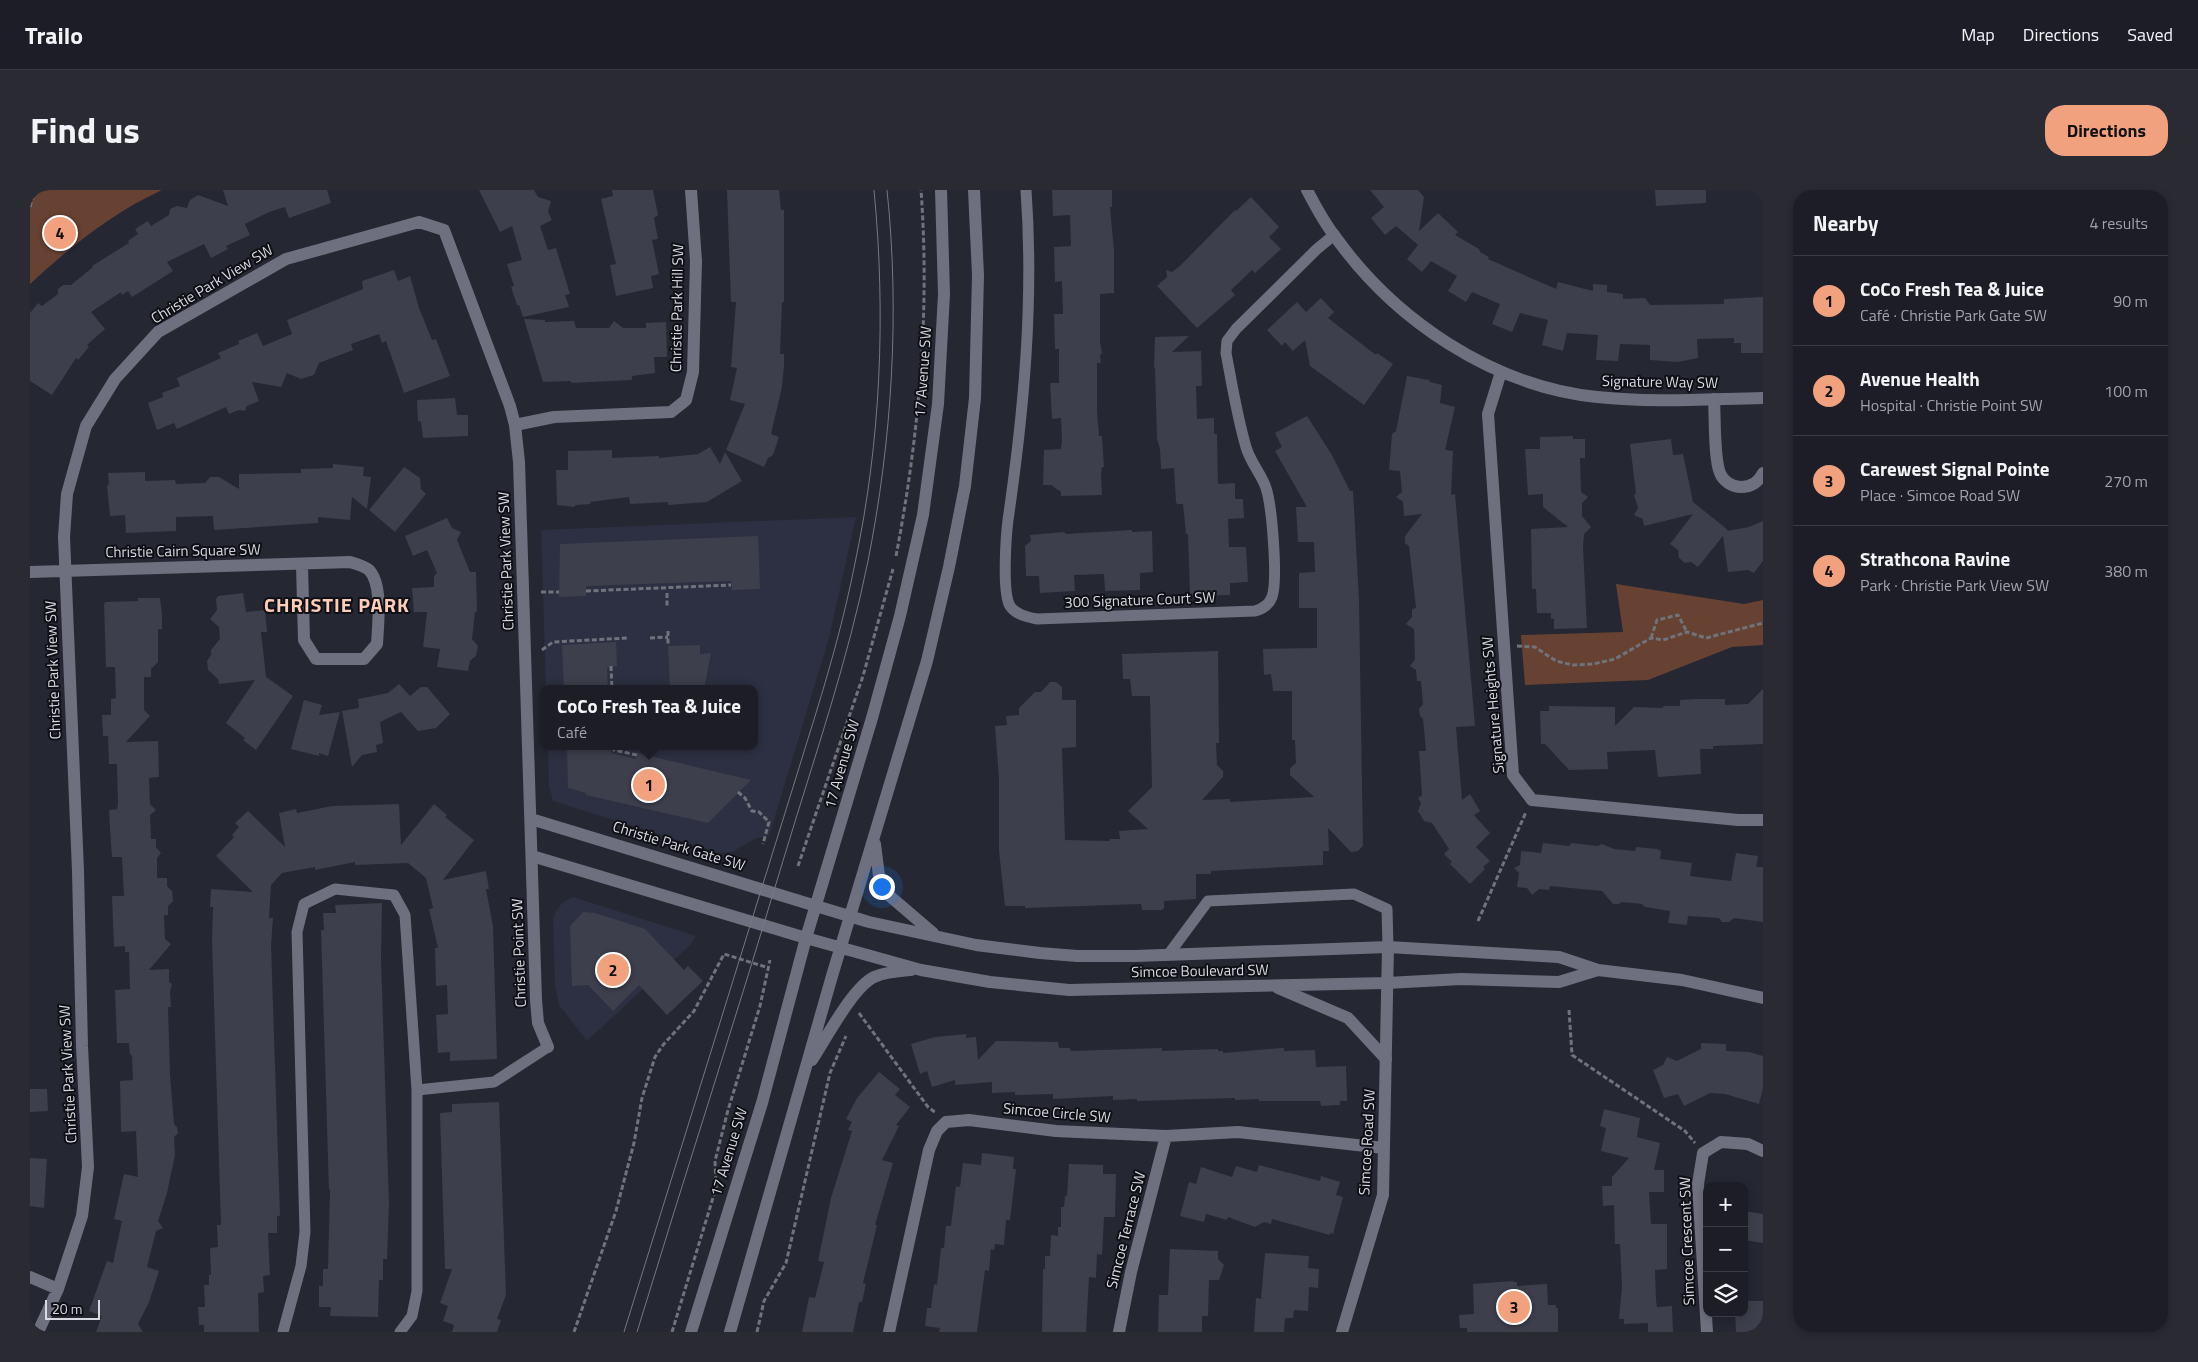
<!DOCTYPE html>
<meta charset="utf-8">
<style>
:root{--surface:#1c1d26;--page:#292a32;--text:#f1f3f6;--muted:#a0a2a7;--line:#3a3b43;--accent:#f2a17e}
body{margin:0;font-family:"Titillium Web",sans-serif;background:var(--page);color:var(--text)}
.controls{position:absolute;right:15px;bottom:15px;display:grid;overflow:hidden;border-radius:10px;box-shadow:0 2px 8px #0003}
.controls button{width:45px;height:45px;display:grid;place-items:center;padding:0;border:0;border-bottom:1px solid var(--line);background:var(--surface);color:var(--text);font:25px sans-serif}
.scale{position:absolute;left:15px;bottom:12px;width:55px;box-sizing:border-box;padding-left:5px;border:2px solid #d8d9e1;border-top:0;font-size:14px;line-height:18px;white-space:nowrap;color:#d8d9e1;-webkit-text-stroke:4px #0f1015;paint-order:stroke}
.you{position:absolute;left:851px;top:696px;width:18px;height:18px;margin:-12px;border:4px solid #fff;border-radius:50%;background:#1a73e8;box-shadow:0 0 0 8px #1a73e833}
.badge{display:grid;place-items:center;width:32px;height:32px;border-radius:50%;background:var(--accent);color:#111;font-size:16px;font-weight:700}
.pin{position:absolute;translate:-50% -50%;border:2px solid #fff;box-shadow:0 1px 5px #0006}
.popup{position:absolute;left:510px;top:495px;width:218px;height:65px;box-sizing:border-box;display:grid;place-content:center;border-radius:10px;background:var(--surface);filter:drop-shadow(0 1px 4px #0005);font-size:16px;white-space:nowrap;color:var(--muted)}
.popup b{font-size:19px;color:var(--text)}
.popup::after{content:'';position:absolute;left:50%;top:100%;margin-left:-10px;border:10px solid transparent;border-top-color:var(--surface)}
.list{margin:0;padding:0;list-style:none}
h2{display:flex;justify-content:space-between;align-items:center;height:65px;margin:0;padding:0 20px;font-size:21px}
h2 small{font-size:16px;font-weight:400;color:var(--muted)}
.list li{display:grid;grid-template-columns:32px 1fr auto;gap:15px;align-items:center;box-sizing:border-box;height:90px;padding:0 20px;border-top:1px solid var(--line)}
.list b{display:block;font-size:19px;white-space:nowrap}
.list p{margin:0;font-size:16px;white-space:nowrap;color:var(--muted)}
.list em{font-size:16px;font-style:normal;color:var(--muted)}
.icon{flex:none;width:28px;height:28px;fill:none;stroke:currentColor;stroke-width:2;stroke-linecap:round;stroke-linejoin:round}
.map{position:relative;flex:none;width:1733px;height:1142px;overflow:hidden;border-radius:20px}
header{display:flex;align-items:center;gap:30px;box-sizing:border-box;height:70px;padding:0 25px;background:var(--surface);border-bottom:1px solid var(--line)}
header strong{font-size:24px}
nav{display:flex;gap:28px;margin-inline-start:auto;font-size:18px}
.intro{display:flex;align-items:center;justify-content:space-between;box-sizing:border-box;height:120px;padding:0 30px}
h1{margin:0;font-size:35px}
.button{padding:12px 22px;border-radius:20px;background:var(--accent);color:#111;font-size:18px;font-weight:700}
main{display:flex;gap:30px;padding:0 30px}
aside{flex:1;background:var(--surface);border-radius:20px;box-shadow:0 2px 8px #0003}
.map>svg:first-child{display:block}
.built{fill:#2d3042}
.green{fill:#674232}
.building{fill:#3d3f4c}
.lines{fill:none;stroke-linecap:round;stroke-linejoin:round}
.path{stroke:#70727c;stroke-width:3;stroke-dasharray:5 2.5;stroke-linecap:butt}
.lane{stroke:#6e707f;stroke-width:11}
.street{stroke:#6e707f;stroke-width:12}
.secondary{stroke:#6e707f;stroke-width:12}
.tram{stroke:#767781;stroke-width:1}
.labels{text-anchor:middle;stroke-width:4;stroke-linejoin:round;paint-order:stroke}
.street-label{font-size:15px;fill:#d8d9e1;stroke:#0f1015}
.district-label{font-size:20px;font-weight:bold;letter-spacing:1px;fill:#fdcdba;stroke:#0f1015}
</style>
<header>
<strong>Trailo</strong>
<nav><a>Map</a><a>Directions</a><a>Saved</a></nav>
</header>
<div class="intro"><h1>Find us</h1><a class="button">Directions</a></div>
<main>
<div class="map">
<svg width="1733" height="1142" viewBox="0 0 1733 1142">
<rect width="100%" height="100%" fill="#252733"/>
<path class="built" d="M826 327 799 448 739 646 726 648 702 662 690 663 523 611 519 596 518 556H724V499H516L511 340Z
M543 707 666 746 661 754 557 851 529 815 525 795 523 728 527 720 532 713Z"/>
<path class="green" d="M0 0H132C82 23 40 57 0 94Z
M1586 394 1714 414 1733 410V455L1702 457 1618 490 1495 495 1491 445 1593 442Z"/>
<path class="building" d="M193 0H297L301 13 259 28 255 17 239 22 215 34 220 45 196 56 198 59 181 68 174 54 137 72 143 81 102 107 98 101 92 105 91 102 61 122 75 139 57 155 59 157 48 170 46 168 22 205 0 191V123L8 113 12 116 28 104V99L33 95H41L63 77 62 76 99 53 98 51 108 44 105 39 118 31 121 36 139 25 140 19 147 16 157 18 160 10 168 5 198 16Z
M449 0H504L508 7 521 11 518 22 522 30 510 36 518 60 526 58 540 104 535 105 539 117 493 127 489 115H487L481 97 484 96 477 74 492 70 482 36 470 42Z
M582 0H623L628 25 624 28 628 49 622 50 629 84 621 86 623 98 586 106 580 75 586 74 571 9 583 6Z
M697 0H749L751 20H754V112H752L750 164H754V175L752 197 741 244 749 247 743 265 738 268 734 277 696 260 715 214 700 210 707 178 701 177 706 112H701Z
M1022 0H1082V17H1080L1084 61V103L1070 104V152L1072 163 1070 165 1071 173H1067V221L1069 246H1072L1074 277H1072L1071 286 1072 305 1031 306V302L1021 295H1013L1014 260 1031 259 1032 251 1031 228 1022 229 1020 193H1029V159H1025L1024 124H1033L1032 91 1025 92 1024 57 1041 56 1040 25 1023 26Z
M1340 0H1388L1394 7 1389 41 1408 23 1428 42 1425 45 1449 59 1450 62 1459 67 1458 69 1526 99 1528 92 1563 101V94L1577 95V102L1593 104V109L1615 108 1620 115 1694 114V109L1733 107V163H1711V153H1704V148L1667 149 1668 168 1648 172 1620 170V155L1590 154 1588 171 1566 170 1568 145 1537 143 1533 161 1512 155 1518 130 1490 123 1482 142 1462 134 1470 114 1442 102 1436 112 1418 101 1427 86 1401 71 1392 82 1377 69 1388 55 1366 36 1355 45 1341 28 1354 17Z
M1625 0H1676V13L1626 16Z
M1221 7 1249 37 1239 47 1251 59 1225 83 1222 80 1201 100 1205 105 1167 138 1127 96 1137 87 1136 80 1142 82 1151 75 1205 20 1206 21Z
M364 80 368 91 380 86 389 118 402 150 406 149 420 186 374 203 356 151 352 153 349 144 321 154 323 160 289 173 284 185 271 189 257 183 251 197 222 192 229 211 217 216 215 221 209 220 199 224 196 217 147 239 144 233 127 240 118 213 133 207 132 203 150 196 147 188 191 168 188 163 209 154 208 151 227 143 233 156 262 144 257 130 333 99 332 91Z
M1291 108 1304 122 1298 128 1346 165 1347 163 1363 174 1334 215 1280 176 1275 150 1263 161 1255 152 1252 156 1237 140 1267 112 1276 122Z
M494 129 515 130V132L544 131 546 138H579L584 131 593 138H616V133L636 132 637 167H624L625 183 602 186V190L541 193V191L513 192Z
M1159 146 1142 162 1171 161 1172 196H1166L1167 229 1184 228V244H1187L1188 294 1205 293V309H1213L1214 328 1198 329 1199 357H1216L1218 392 1200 393V405L1160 406 1158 344H1156L1153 314H1147L1146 312 1144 278 1131 279 1130 259 1127 249 1125 177 1124 179 1125 147Z
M1377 186 1399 190 1400 192 1412 195 1410 213 1425 217 1415 260 1423 261 1421 305 1425 304 1445 536 1426 537 1432 610 1440 604 1450 621 1444 625 1460 643 1446 657 1460 671 1453 677 1455 679 1440 694 1420 674 1422 672 1414 664 1419 659 1402 633 1394 631 1388 621 1391 613 1388 608 1392 605 1389 561H1396L1393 529 1390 526 1389 519 1393 514 1391 491H1387L1386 480 1380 476 1385 469 1384 439 1376 434 1382 427V419L1386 418 1379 356 1375 353V346L1392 324 1374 326 1373 312 1366 307 1372 302 1370 281 1359 280 1362 244 1366 241Z
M425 208 427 225H438V246L393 248 391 232 388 231 387 210Z
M1277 226 1302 265 1320 301H1323L1329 410 1333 656 1328 661 1321 662 1298 638 1299 661H1293V675L1181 681V684H1166V709L1134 711V718L1132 720H1112L1111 714 995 718V716H975L969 661V589L965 536 977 535 976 526 989 525V518L1005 502H1011L1020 492H1026L1032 497V510H1046V557L1032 558 1035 650 1080 651V649H1090L1089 641 1118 639 1098 621 1122 597 1120 506H1102L1100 489H1093L1092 464 1188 461 1189 553H1186L1187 575 1193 581V587L1172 610 1200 609V612L1284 607 1260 585V578L1266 573 1265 550H1262V501H1243L1241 484 1234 485 1233 459 1287 458V418H1269V383L1285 382 1284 352H1268L1266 317H1277L1245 261 1252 257 1245 243Z
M1543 246V249H1555V268H1550L1551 302 1558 307 1552 313V326L1561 337 1554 344 1553 357 1557 438 1524 439V429H1521V423H1507L1506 399H1502L1501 339 1538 337 1513 317V304L1498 305 1495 259H1510V247Z
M1641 249 1643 265 1653 264 1663 312 1698 340 1697 341 1719 337 1733 331V371L1724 383 1718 380 1698 382 1693 346 1668 377 1661 372 1655 373 1649 368 1648 360 1640 354 1663 324 1614 336 1613 329 1604 325 1608 318 1604 305 1606 304 1600 254Z
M680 257 690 274 695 262 712 291 677 312 638 315V312L600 314 599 307 560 312 561 314 546 315 544 317 527 315 526 280H538V261L582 260V268L629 266V268L668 264Z
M303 274 334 277 333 286 341 287 337 319 322 307 320 330 288 327V333L184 340 183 326 146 327V341L96 343 95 325 80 326 77 296 79 294 78 283 115 282V291L145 290 146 294 175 293 180 287H189L209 299V284L271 283V279L303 278Z
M374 277 390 288 391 299 396 304 365 342 339 320Z
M417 328 422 338 431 342 427 350 440 382H446L447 422H445L442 449 448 456 446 466 440 471 438 481 407 477 410 459 393 457 397 422H384L382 398 404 397V386L407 383 397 360 383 366 375 346Z
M1102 340V342L1122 341 1123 382 1110 383V400L1075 401 1074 384 1044 385 1045 401 1010 403 1009 386H996L995 356 1001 351 1000 345 1034 342 1036 344Z
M728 346 730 399 702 400 701 391 556 396V406L529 407 530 354Z
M213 403 216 422 235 420 237 442H231L236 487 263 506 226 560 213 550 215 548 196 533 225 490 189 494 188 489 178 480 177 471 181 465V460L190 449 189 437 180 429 187 420 186 409 188 406Z
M108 408H130L132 424V439H128V472L121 479V487H114V520L120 526 96 552 128 551 129 587 119 588 120 614 126 620 120 625 121 649H126V657L131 663 127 668V688H137V696L142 701 143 711 138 716V725H134L135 749 141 754 119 780 139 779V792L142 794 140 802 141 817H138L140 884 144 934 147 937 148 943 144 947 145 965 137 1003 128 1031 133 1038 126 1041 117 1077 129 1081 119 1112 108 1134 113 1142H66L72 1126 59 1121 77 1071 83 1073 92 1031 84 1029 94 984 108 987 106 941 91 942 90 891 103 890 102 866 100 864 99 853H87L85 800 100 799 99 762H95V756L84 757 82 706H94L92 667H82L80 639 79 620 87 619 88 614 87 574H79L78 546H73L72 525H81V509L86 508 85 477H76L74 415 75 412 108 411Z
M586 452 587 476 577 478 578 499H534L532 455Z
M670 455V464L681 463 674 499H640L638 456Z
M369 494 380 506 391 497H397L420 524 406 538 388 541 371 522 350 532 353 553 346 555 347 562 332 565 322 577 312 521 329 518 328 509 358 503Z
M1733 499V554L1683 556V559H1670L1671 584 1628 587 1625 560 1577 562 1578 579 1539 580 1515 554H1511L1510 521H1519V516L1585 517V536L1604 517 1632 518 1634 516H1650V510L1666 509H1695V515L1718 514Z
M274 510 292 515 289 525 310 522 298 566 289 563V566L261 559Z
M537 556H580L581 563 606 569 607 563 721 590 678 633 556 605V603L538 598Z
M369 614 371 655 404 614 417 625 415 627 444 650 413 690 456 681 459 699H456L463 736 467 869 420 871V862L408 863 406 825 418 824 417 795 406 796 405 758H408L399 719 403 718 396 688 378 673 325 675V672L285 680V677L252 683 241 695 239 728H243L241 755 250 1026H247V1043H238L240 1085 233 1086 234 1102 228 1103 229 1142H174V1135H169L168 1117H175L174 1095H179V1085H181L180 1058 188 1057 187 1035H191L182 750 183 717H180L181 699 223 702 186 666 204 647 202 645 209 637 205 633 218 621 255 657 249 623 266 619 267 623 302 616Z
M1513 653 1539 656 1542 653 1567 656 1572 654 1584 659 1605 661 1606 657 1627 659 1631 661 1630 669 1662 673 1660 686 1701 691 1706 663 1728 666 1726 677H1733V732L1704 728 1699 732H1692L1689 728 1658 726 1657 735 1638 733 1640 721 1615 717 1612 714 1592 712 1589 714H1583L1572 701 1520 696 1519 700 1509 699 1502 705 1497 698 1487 697 1489 683 1484 678 1490 675 1491 661 1511 663Z
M352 713 351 768 359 1014 357 1069H353V1090H349L348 1127 300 1126 301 1117H289V1096H293V1079H298L300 1000H299L291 740H294L293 723H306L305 715Z
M553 722 565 723 615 739 654 780 658 776 673 791 637 825 609 795 583 821 558 795 542 796 540 736Z
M936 844V848L946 847 948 870 966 851H973L1028 852 1029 858H1040L1041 861 1132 858V861L1188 859V861H1193V863L1252 858H1254V861L1285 860 1286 877 1316 876 1317 908V911H1310V915L1291 916 1290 911H1229V909L1205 910V908L1107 911V909L1083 910V906L1023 909V904L985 905V902L962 903V892L925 895V890L902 897 897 881 890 884 881 854 905 847Z
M1671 853 1696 854V861L1719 862 1733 866V898L1729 914 1695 904 1680 903 1654 916 1648 904 1634 908 1623 880 1633 875 1637 867 1647 871 1671 859Z
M849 882 870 899 865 905 880 917 866 935 869 936 852 970 863 973 845 1035H847L833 1093 836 1094 832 1112H829L823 1142H772L779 1107 785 1108 794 1072 788 1071 801 1008 822 941 818 940 822 932 816 929 827 908Z
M0 899H17L18 921 0 922Z
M469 912 476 1105 467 1129 471 1130 467 1142H422L424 1135 413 1131 418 1116 410 1113 422 1079H415L410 923 422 922V914Z
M1574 919 1610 928 1607 947 1630 953 1624 980H1634V1002H1619L1621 1034H1637V1079L1625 1080 1626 1110 1627 1117 1642 1116 1643 1142H1618V1133L1594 1134V1129H1589L1592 1096 1590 1054H1585L1584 1015 1573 1016 1572 996H1582V987L1599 968 1571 961 1576 938 1570 936Z
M952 963 984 967 983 979H986L980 1030H976L974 1055 965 1054 964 1060 961 1059 959 1081 955 1080 947 1142H909L910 1138 895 1136 897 1118H901L904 1094 907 1095 911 1058H914L916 1036H921L926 996 930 997 933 973 951 975Z
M0 968 17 969 14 1018 0 1016Z
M1039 974 1073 975V984H1086L1085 1027H1074L1072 1065 1067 1064 1066 1088 1059 1087 1056 1142H1012L1013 1079H1015V1066H1020L1021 1045 1028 1046V1037H1031V1017H1034L1035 1006H1037Z
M1229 975 1290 991 1291 986 1310 992 1306 1005 1313 1007 1303 1044 1300 1043V1045L1242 1029 1241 1034 1234 1032 1225 1037 1198 1027 1197 1030 1176 1024 1174 1032 1150 1026 1159 992 1166 994 1171 977 1202 987 1206 976 1227 982Z
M1714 1021 1733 1024V1053L1714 1050Z
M1140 1059 1188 1061V1069L1194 1075 1189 1090H1179L1178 1126H1172V1142H1128L1129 1105H1138Z
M1235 1063 1279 1066 1278 1078 1289 1079 1288 1098 1279 1097 1278 1121 1264 1120 1263 1128H1255L1254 1142H1224L1226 1108 1231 1109Z
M1483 1091V1092H1487V1096L1517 1094 1518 1115H1526V1118H1528V1142H1437V1138H1430L1429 1125 1444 1124 1443 1094Z
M1714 1111H1733V1142H1706L1705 1123H1714Z"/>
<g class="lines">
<path class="path" d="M0 17 5 0
M866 366C889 246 900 122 891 0
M556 401 701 395
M511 402H529
M637 403V418
M638 441V456
M620 448 638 447
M1621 448 1627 430 1648 425 1657 442
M1487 456 1505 457 1526 471 1543 475 1563 474 1585 469 1621 448 1633 450 1657 442 1676 448 1733 433
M512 460 523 452 597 448
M581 476 582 499
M584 556V560L607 565
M708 602 715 608 722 621 729 622 739 632 733 654
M768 676 833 486 863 379
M1448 731 1496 622
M1539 820 1542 865 1655 941 1665 953
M829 823 898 917 906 923
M544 1142 586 1021 604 953 612 908 625 867 633 855 664 821 694 764 739 778
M642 1142 686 998 685 971 698 920 730 816 740 770
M727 1142 734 1111 756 1073 800 883 816 846"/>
<path class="lane" d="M996 0C1004 111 994 220 978 330 976 346 972 403 980 416 986 425 998 427 1007 429L1225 421C1232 419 1239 415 1242 407 1248 390 1242 316 1236 298 1232 285 1220 272 1216 257 1207 226 1202 194 1196 163L1197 151 1206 139 1287 59 1304 45
M1138 765 1178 711 1324 704 1357 719 1358 757
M387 900 464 892 518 857
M253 1142 271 1076 275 1042 267 742 274 714 305 699 364 705 375 725 387 900V1101L382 1126 370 1142"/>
<path class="street" d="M1277 0C1285 15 1293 31 1304 45 1364 130 1462 196 1567 207 1622 213 1678 209 1733 208
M1471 182 1458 224 1483 585 1502 610 1708 630H1733
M1684 209C1685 226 1684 269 1690 283 1693 291 1702 297 1711 297 1721 297 1729 292 1733 283
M485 235 524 227 641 222 656 210 663 182 666 71 661 0
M0 382 320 372C326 374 334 376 339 380 353 394 348 435 347 454L334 469H286L274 450 272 375
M501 629 786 716
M502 666 776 748
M0 1087 28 1099 52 1026 58 977 52 856 48 681 34 347 37 304 56 236 85 189 128 142 256 69 389 32 414 40 480 216 485 235 489 272 506 810 508 833 518 857
M8 1142 28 1099
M859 1142 899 960 907 941 916 932 939 930 1026 941 1136 946 1208 942 1354 958
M1089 1142 1101 1082 1136 946
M1312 1142 1353 1005 1358 757
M1677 1142 1668 994 1673 963 1691 952 1718 954 1733 961"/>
<path class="secondary" d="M845 654 849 686 855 702 903 743
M786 716 839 732 946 755 1010 763 1047 766H1105L1358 757 1529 767 1568 780 1652 790 1733 808
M776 748 891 780 960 792 1039 800 1357 793 1431 789 1529 792 1568 780
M1248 798 1318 828 1356 869
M782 870C796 849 822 798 844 787 855 782 869 781 881 780
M661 1142 732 913 776 748 842 528 870 426 893 325 908 214 914 104 911 0
M700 1142 802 786 897 471 919 377 935 296 945 208 948 85 944 0"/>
<path class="tram" d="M594 1142 786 523C801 474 815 424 825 373 851 251 856 124 844 0
M607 1142C656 981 708 822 756 661 785 565 818 470 838 371 862 250 870 123 857 0"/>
</g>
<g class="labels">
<g class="street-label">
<text transform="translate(182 94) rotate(-31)" y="5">Christie Park View SW</text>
<text transform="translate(647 118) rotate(-89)" y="5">Christie Park Hill SW</text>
<text transform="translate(893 182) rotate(-86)" y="5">17 Avenue SW</text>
<text transform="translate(1630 192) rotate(1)" y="5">Signature Way SW</text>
<text transform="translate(153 361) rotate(-1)" y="5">Christie Cairn Square SW</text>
<text transform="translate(476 371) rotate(-92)" y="5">Christie Park View SW</text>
<text transform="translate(1110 410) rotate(-2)" y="5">300 Signature Court SW</text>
<text transform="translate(23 480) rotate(-92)" y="5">Christie Park View SW</text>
<text transform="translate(1463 515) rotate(-95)" y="5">Signature Heights SW</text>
<text transform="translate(812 574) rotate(-74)" y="5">17 Avenue SW</text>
<text transform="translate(649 656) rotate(17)" y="5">Christie Park Gate SW</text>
<text transform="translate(489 763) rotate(-92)" y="5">Christie Point SW</text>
<text transform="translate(1170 781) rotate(-1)" y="5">Simcoe Boulevard SW</text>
<text transform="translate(38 884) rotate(-93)" y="5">Christie Park View SW</text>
<text transform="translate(1027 923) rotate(5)" y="5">Simcoe Circle SW</text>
<text transform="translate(1337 952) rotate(-87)" y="5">Simcoe Road SW</text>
<text transform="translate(699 962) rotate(-73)" y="5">17 Avenue SW</text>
<text transform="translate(1096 1040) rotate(-76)" y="5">Simcoe Terrace SW</text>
<text transform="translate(1657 1051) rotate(-92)" y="5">Simcoe Crescent SW</text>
</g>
<g class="district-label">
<text x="307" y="422">CHRISTIE PARK</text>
</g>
</g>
</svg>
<div class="controls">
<button>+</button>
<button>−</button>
<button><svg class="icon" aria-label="layers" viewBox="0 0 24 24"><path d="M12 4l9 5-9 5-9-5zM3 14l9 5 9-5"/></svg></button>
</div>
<div class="scale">20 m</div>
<div class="you"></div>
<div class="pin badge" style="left:619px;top:595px">1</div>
<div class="popup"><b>CoCo Fresh Tea &amp; Juice</b>Café</div>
<div class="pin badge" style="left:583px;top:780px">2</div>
<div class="pin badge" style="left:1484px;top:1117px">3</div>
<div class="pin badge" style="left:30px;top:43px">4</div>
</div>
<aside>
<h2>Nearby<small>4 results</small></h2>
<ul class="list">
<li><span class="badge">1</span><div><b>CoCo Fresh Tea &amp; Juice</b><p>Café · Christie Park Gate SW</p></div><em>90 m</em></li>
<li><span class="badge">2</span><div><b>Avenue Health</b><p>Hospital · Christie Point SW</p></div><em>100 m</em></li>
<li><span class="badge">3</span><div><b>Carewest Signal Pointe</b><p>Place · Simcoe Road SW</p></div><em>270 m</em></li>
<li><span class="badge">4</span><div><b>Strathcona Ravine</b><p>Park · Christie Park View SW</p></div><em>380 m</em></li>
</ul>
</aside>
</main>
